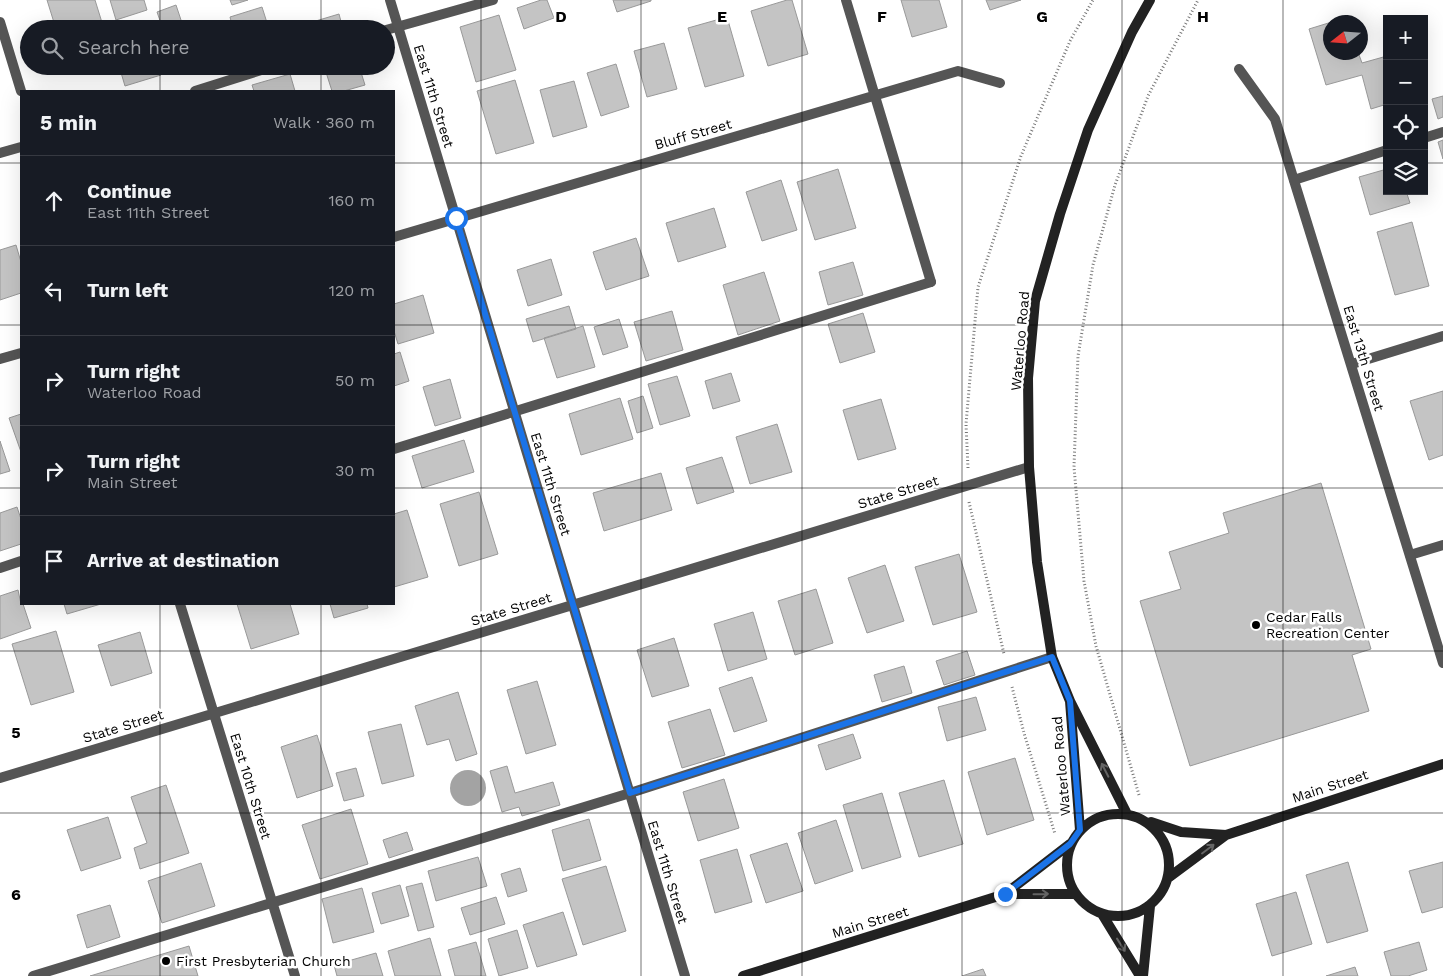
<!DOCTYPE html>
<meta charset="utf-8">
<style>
:root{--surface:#171b24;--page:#20242c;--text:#f1f3f6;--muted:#9ea1a6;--line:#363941}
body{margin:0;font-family:"Work Sans",sans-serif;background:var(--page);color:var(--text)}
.controls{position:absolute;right:15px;top:15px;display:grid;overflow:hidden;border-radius:0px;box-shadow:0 5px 20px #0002}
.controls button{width:45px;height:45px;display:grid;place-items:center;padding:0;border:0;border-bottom:1px solid var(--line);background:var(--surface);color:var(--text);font:25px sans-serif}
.compass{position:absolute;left:1323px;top:15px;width:45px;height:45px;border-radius:50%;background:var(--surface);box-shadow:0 5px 20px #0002;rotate:253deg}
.stop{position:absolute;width:15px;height:15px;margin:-11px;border:4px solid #1a73e8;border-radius:50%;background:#fff}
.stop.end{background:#1a73e8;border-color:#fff;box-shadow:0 1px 5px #0008}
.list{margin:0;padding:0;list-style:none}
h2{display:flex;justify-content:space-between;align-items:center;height:65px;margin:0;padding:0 20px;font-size:21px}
h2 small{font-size:16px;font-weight:400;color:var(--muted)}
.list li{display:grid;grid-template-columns:32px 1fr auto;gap:15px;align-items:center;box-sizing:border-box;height:90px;padding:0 20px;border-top:1px solid var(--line)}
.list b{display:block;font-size:19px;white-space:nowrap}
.list p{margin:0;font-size:16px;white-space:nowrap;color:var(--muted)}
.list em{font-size:16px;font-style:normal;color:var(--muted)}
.icon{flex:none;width:28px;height:28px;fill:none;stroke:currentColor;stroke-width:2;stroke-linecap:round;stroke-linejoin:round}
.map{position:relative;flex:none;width:1443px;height:976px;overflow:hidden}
.search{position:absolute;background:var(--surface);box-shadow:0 5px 20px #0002;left:20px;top:20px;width:375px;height:55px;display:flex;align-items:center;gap:12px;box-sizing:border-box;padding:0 18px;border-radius:28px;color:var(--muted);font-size:19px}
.panel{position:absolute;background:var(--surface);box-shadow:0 5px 20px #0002;left:20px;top:90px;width:375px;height:515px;border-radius:0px}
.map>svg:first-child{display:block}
.water{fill:#a3a3a3}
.building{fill:#c4c4c4;stroke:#999}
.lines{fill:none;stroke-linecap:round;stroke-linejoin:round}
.path{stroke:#777;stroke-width:3;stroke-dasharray:1 2.5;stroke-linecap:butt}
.lane{stroke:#555;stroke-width:10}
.street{stroke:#555;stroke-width:10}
.secondary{stroke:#222;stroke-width:10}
.oneway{stroke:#646464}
.route{stroke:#1a73e8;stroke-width:6}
.grid{fill:none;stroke:#000;stroke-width:1;stroke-opacity:0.55}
.poi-dot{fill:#000;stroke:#fff;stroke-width:2}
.labels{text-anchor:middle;stroke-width:5;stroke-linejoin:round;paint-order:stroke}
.street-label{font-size:14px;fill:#000;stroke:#fff}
.poi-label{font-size:14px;fill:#000;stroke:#fff;text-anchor:start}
.grid-label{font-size:16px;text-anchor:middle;font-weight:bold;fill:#000;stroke:#fff;stroke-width:5;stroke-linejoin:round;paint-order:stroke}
</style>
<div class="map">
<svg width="1443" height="976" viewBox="0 0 1443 976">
<rect width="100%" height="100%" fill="#fff"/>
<path class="water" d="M450 788a18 18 0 1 1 36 0a18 18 0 1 1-36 0Z"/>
<path class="building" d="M47 0H95L104 29H56Z
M110 0H144L147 10 116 20Z
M230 0H248L232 5Z
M541 0H547L554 18 524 29 517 8Z
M613 0H651V1L617 12Z
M787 0H792L808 54 768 66 751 11Z
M901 0H939L947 27 912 37Z
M986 0H1021L990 10Z
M176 5 184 29H163L157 12Z
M262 7 269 29H233L230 17Z
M339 14 343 29H311L309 23Z
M499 15 516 70 476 82 460 27Z
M727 17 744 76 705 87 688 28Z
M1348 17 1350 22H1330V52H1358L1362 63 1387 56V104L1371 109 1362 75 1326 85 1309 29Z
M664 43 677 89 647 97 634 51Z
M616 64 629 107 601 116 587 73Z
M119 66H158L161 75 125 86Z
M324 66H359L365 85 344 91H332Z
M290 74 295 91H254L252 85Z
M515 80 534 143 496 154 477 91Z
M574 81 587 127 553 137 540 90Z
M1443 96V117L1438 119 1432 99Z
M1443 140V159L1438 142Z
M838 169 856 228 815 240 797 182Z
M1387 169V191H1406L1410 203 1370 215 1359 177Z
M781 180 797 230 762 241 746 192Z
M714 208 726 247 678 262 666 223Z
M1412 222 1429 286 1395 295 1377 232Z
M636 238 649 276 606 290 593 252Z
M16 245 21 262V293L0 300V250Z
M551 259 562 295 528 306 517 270Z
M853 262 863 295 828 305 819 272Z
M764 272 780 321 738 335 723 285Z
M423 295 434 333 398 344 394 331V304Z
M569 306 576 329 533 342 526 319Z
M672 311 683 350 646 361 634 322Z
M863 313 875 352 840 363 828 324Z
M619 319 628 347 603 355 594 327Z
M583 326 595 367 557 378 544 338Z
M400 352 409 381 394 386V354Z
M731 373 740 401 713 409 705 381Z
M677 376 690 416 660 425 648 384Z
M450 379 461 418 435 426 423 387Z
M1443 391V455L1429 460 1410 401Z
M643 396 653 428 637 433 628 401Z
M620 398 633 439 581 455 569 414Z
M881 399 896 449 858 460 843 410Z
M21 414V452L9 418Z
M777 424 792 472 750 484 736 437Z
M464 440 474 472 422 488 412 456Z
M0 441 10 471 0 474Z
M722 457 734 492 697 504 686 468Z
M661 473 672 510 604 531 593 493Z
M1321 483 1371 649 1352 655 1369 711 1190 766 1140 601 1181 589 1169 552 1229 533 1223 513Z
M479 492 498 554 459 566 440 504Z
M17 507 21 519V544L0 551V513Z
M407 510 428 577 394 587V514Z
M959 554 977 612 933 625 915 567Z
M885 565 904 621 867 633 848 578Z
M816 589 833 643 795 655 778 601Z
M18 590 21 604H23L31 628 0 639V596Z
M64 604H101L67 614Z
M237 604H290L299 634 251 649Z
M330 604H367L368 608 334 618Z
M753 612 767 659 728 671 714 624Z
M56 631 74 692 31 705 12 644Z
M140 632 152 673 111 686 98 645Z
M674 638 689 686 652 697 637 650Z
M967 651 975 675 944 685 936 661Z
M904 666 912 693 882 702 874 675Z
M752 677 767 721 734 732 719 688Z
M537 681 556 745 526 754 507 690Z
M458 692 477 754 456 761 449 739 427 745 415 706Z
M976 697 986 730 947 741 938 707Z
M710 709 725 755 682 768 668 722Z
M401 724 414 776 382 784 368 732Z
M853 734 861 758 826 770 818 745Z
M317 735 333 786 297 798 281 747Z
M1015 758 1034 820 987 835 968 772Z
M507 766 515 793 553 782 560 805 522 816 519 807 502 812 490 771Z
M356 768 364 796 344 801 336 773Z
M724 779 739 828 698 841 683 792Z
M944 780 963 844 919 857 899 793Z
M166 785 189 853 140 869 134 848 147 843 131 797Z
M882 793 901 857 862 869 843 805Z
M351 809 368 864 320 879 302 825Z
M108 817 121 858 81 871 67 830Z
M589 819 601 860 563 871 552 830Z
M836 820 853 871 815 884 798 833Z
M407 832 413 850 389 858 383 840Z
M787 843 803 891 766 903 750 855Z
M737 849 752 902 715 913 700 860Z
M478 857 487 886 436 901 428 871Z
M1348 862 1368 931 1327 943 1306 875Z
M1443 862V907L1422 913 1409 871Z
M201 863 215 906 162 923 148 881Z
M606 866 626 931 583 945 562 879Z
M520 868 527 891 508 897 501 874Z
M422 883 434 927 418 931 406 887Z
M400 885 409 916 381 924 372 893Z
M362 888 374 932 333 943 322 899Z
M1296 892 1312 944 1272 956 1256 904Z
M496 897 505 924 470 935 461 908Z
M110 905 120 937 87 948 77 915Z
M563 912 577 955 537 967 523 925Z
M517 930 528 968 499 976 488 939Z
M430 938 441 976H395L388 951Z
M476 942 486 976H455L448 950Z
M1419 942 1427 970 1408 976H1391L1384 952Z
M189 946 198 976H90Z
M376 953 383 976H337L334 965Z
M1355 967 1358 976H1326Z
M983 969 986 976H962Z"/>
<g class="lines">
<path class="path" d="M968 468 966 424 978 287 1021 156 1070 41 1093 0
M969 502 1004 654
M1012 687 1024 733 1055 834
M1139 795 1096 646 1084 581 1074 467 1078 356 1093 265 1115 185 1148 96 1198 0"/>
<path class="lane" d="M386 30 493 0
M195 91 274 66
M1424 138 1443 132
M0 153 21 147
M1294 180 1387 150
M394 449 931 282
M1410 555 1443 545
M0 568 21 561
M33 976 630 793 1052 657"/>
<path class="street" d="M390 0 685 976
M846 0 931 282
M0 22 21 91
M1239 69 1275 119 1443 663
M394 237 958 71 1000 83
M0 359 21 353
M1352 364 1443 336
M180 604 295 976
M0 778 1029 467"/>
<path class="secondary" d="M1070 701 1052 657 1037 562 1029 467 1028 378 1035 301 1060 214 1088 130 1132 32 1150 0
M1067 865a51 51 0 1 1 102 0a51 51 0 1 1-102 0Z
M1151 822 1181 832 1226 835 1168 878
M1080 830 1070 701 1127 814
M1226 835 1443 764
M1070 844 1005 894H1075
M1102 914 1140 976
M743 976 1005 894
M1143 976 1150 906"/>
</g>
<defs><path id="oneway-shaft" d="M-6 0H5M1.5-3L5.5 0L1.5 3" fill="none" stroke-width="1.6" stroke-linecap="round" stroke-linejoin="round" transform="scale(1.25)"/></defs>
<g class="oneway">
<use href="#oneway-shaft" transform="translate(1105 770) rotate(-117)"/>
<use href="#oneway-shaft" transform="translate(1208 849) rotate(-37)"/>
<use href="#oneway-shaft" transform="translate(1041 894) rotate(-1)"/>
<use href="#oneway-shaft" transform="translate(1121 945) rotate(58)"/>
</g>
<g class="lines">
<path class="route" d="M456 218 630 793 1052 657 1070 701 1080 830 1070 844 1005 894"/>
</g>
<path class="grid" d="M160 0V29M321 0V29M481 0V976M641 0V976M802 0V976M962 0V976M1122 0V976M1283 0V976M160 66V91M321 66V91M0 163H21M394 163H1387M1424 163H1443M0 325H21M394 325H1443M0 488H21M394 488H1443M160 604V976M321 604V976M0 651H1443M0 813H1443"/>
<g class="poi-dot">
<circle cx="1256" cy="625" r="5"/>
<circle cx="166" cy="961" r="5"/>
</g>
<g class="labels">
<g class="street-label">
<text transform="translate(434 96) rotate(73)" y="5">East 11th Street</text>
<text transform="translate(693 134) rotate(-16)" y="5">Bluff Street</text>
<text transform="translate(1020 341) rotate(-85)" y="5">Waterloo Road</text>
<text transform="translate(1364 358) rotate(73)" y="5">East 13th Street</text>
<text transform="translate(551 484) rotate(73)" y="5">East 11th Street</text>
<text transform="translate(898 492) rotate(-17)" y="5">State Street</text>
<text transform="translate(511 609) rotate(-17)" y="5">State Street</text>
<text transform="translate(123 726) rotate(-17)" y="5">State Street</text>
<text transform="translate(1061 766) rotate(-95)" y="5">Waterloo Road</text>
<text transform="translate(251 786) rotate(73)" y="5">East 10th Street</text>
<text transform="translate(1330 786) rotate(-18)" y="5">Main Street</text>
<text transform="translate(668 872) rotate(73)" y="5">East 11th Street</text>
<text transform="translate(870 922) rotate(-17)" y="5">Main Street</text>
</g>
<g class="poi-label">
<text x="1266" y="622">Cedar Falls<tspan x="1266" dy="16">Recreation Center</tspan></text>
<text x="176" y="966">First Presbyterian Church</text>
</g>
</g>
<g class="grid-label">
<text x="561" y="22">D</text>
<text x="722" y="22">E</text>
<text x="882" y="22">F</text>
<text x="1042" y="22">G</text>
<text x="1203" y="22">H</text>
<text x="16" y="738">5</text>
<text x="16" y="900">6</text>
</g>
</svg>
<div class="controls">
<button>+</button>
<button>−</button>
<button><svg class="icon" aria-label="locate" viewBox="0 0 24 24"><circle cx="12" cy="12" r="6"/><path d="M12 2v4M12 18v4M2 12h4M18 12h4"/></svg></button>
<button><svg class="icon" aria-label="layers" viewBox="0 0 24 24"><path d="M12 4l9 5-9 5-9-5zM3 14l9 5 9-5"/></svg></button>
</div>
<svg class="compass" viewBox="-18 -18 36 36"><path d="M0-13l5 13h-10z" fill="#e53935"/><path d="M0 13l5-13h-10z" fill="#9ea1a6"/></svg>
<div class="stop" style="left:456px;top:218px"></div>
<div class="stop end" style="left:1005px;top:894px"></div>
<div class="search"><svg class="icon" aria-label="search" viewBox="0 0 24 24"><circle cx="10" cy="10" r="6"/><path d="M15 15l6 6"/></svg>Search here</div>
<section class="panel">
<h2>5 min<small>Walk · 360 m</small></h2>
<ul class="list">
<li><svg class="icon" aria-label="ahead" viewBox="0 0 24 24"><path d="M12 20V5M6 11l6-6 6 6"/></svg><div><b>Continue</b><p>East 11th Street</p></div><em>160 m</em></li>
<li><svg class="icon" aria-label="left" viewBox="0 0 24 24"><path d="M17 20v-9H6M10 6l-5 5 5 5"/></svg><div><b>Turn left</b></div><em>120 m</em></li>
<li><svg class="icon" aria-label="right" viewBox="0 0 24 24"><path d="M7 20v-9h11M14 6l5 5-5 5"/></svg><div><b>Turn right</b><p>Waterloo Road</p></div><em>50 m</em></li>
<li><svg class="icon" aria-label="right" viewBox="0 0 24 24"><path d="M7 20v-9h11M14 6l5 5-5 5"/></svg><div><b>Turn right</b><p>Main Street</p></div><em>30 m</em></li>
<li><svg class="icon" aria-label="arrive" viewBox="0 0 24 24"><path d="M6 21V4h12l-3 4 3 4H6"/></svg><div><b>Arrive at destination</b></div></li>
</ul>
</section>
</div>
